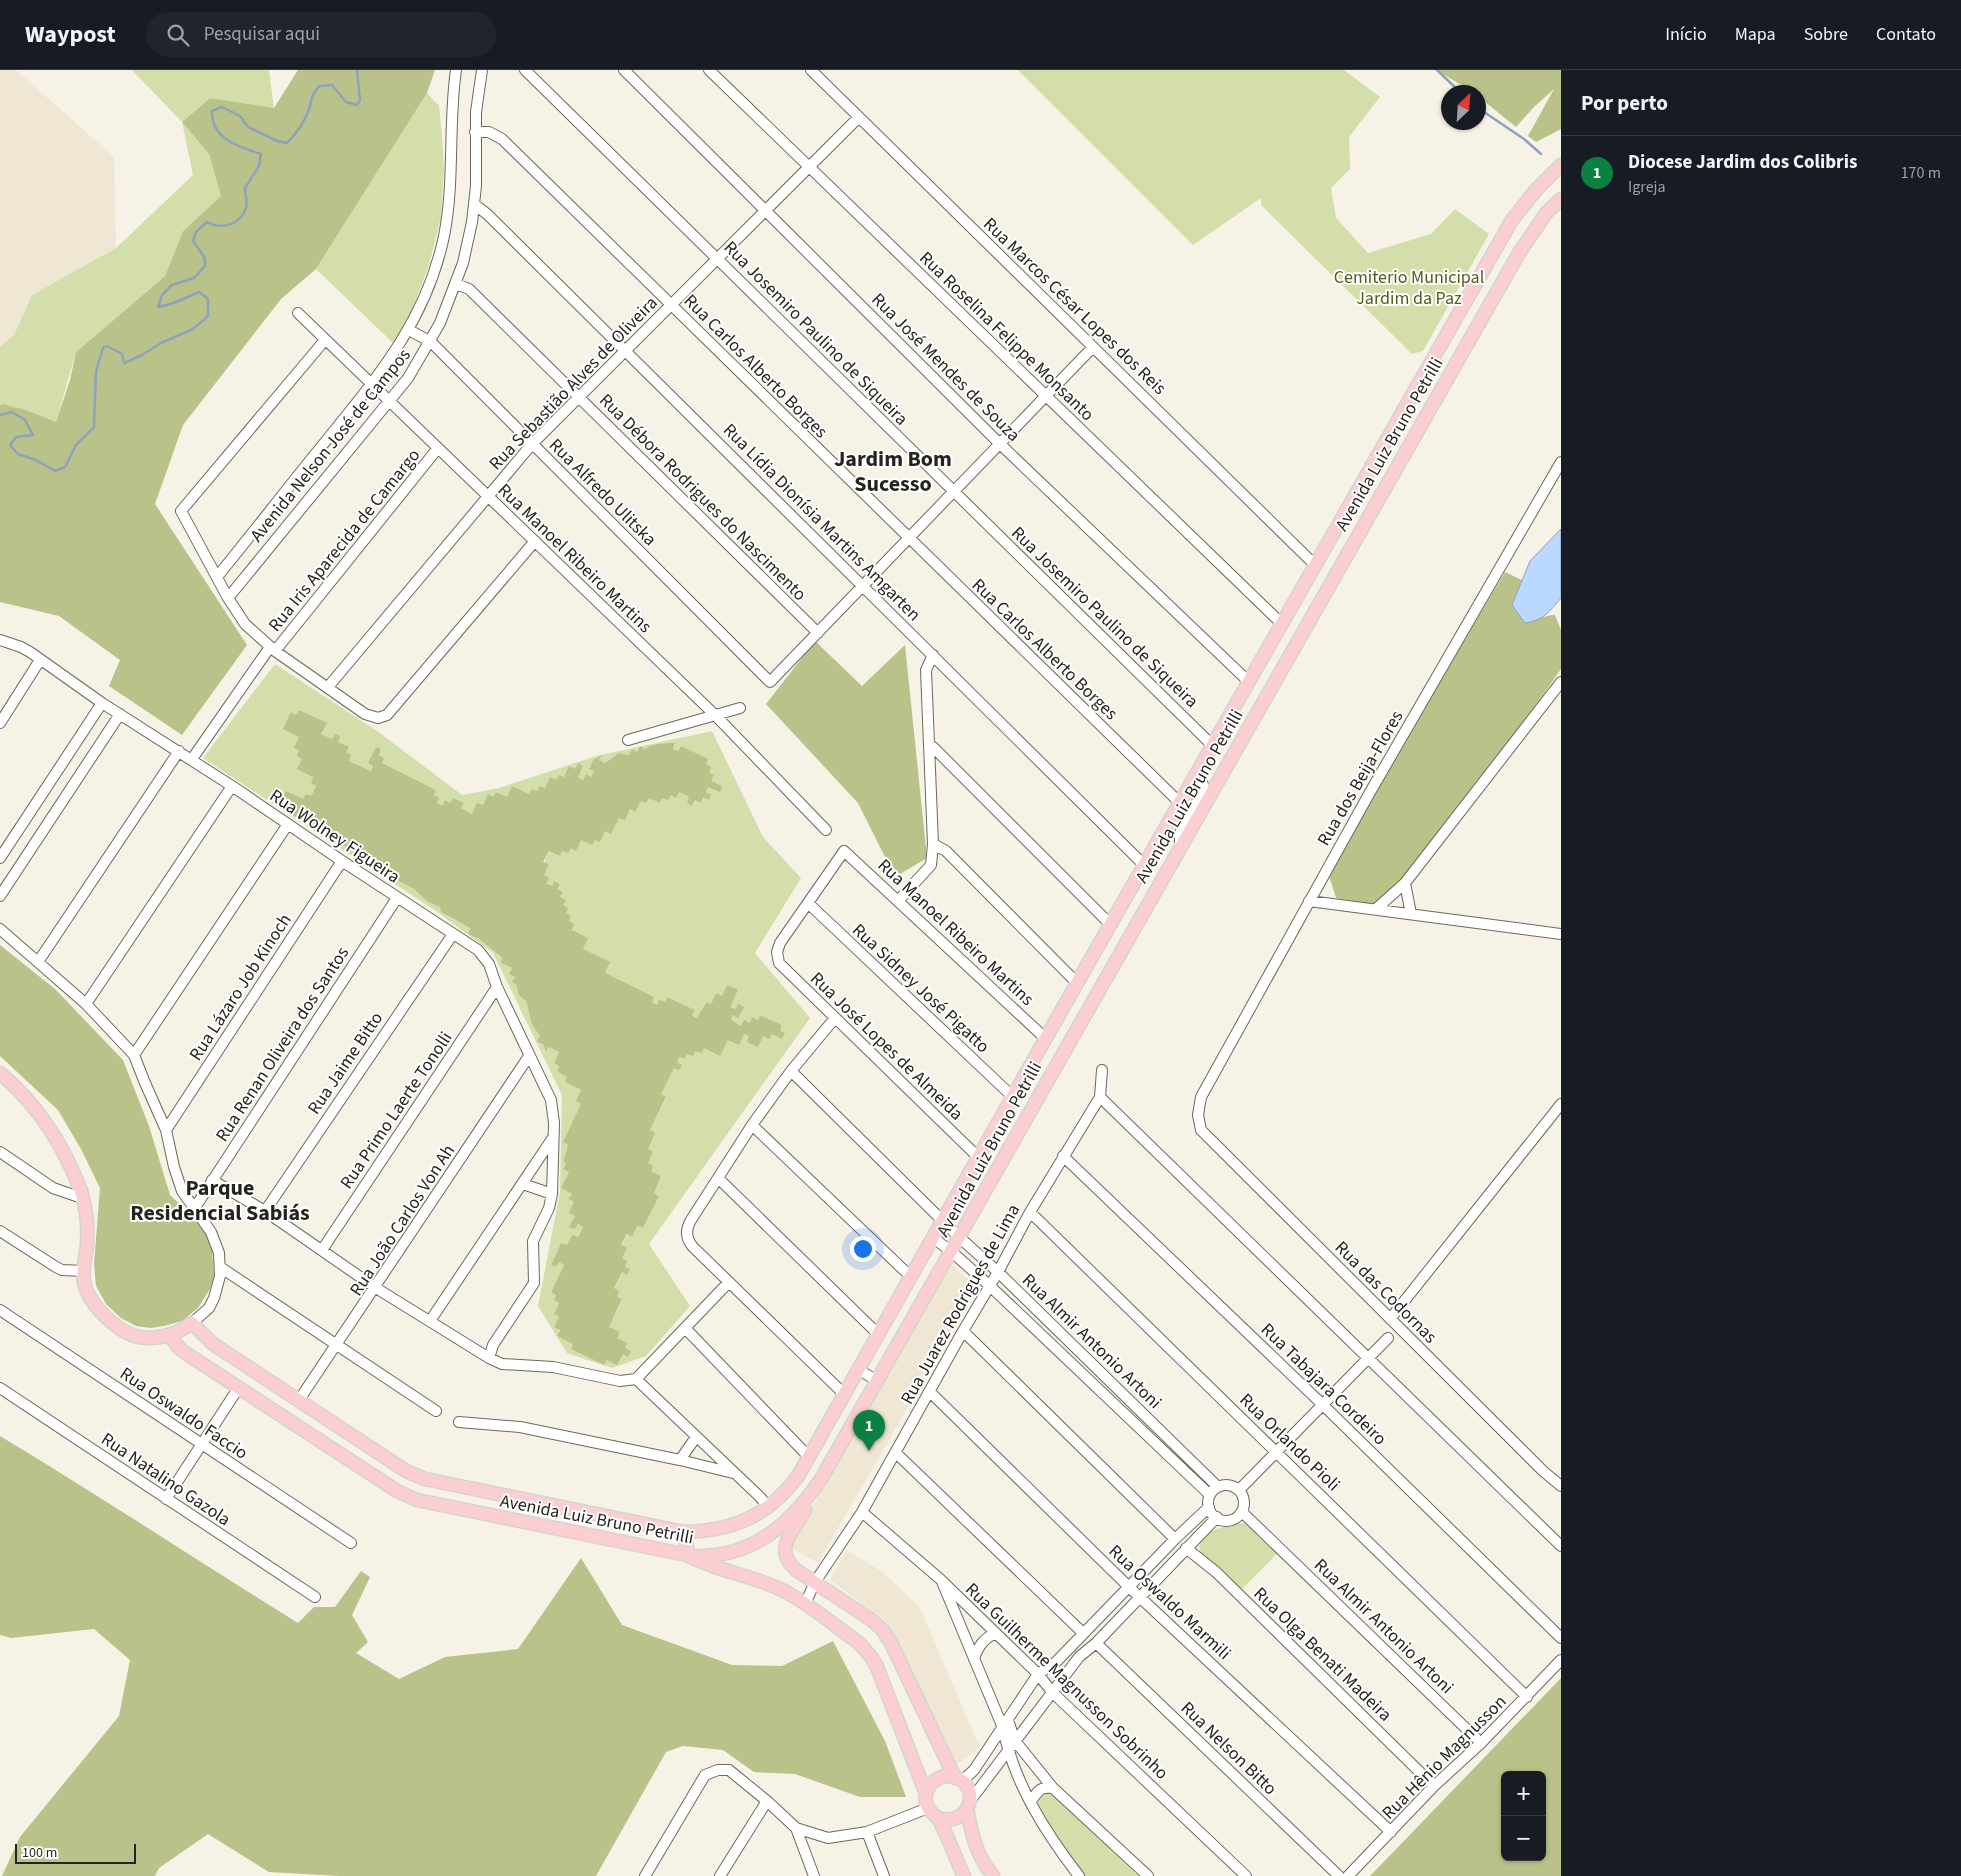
<!DOCTYPE html>
<html lang="pt">
<meta charset="utf-8">
<style>
:root{--surface:#171b24;--page:#20242c;--text:#f1f3f6;--muted:#9ea1a6;--line:#363941;--accent:#0b8043}
body{margin:0;font-family:"Source Sans 3",sans-serif;background:var(--page);color:var(--text)}
.controls{position:absolute;right:15px;bottom:15px;display:grid;overflow:hidden;border-radius:8px;box-shadow:0 1px 4px #0004}
.controls button{width:45px;height:45px;display:grid;place-items:center;padding:0;border:0;border-bottom:1px solid var(--line);background:var(--surface);color:var(--text);font:25px sans-serif}
.compass{position:absolute;left:1441px;top:15px;width:45px;height:45px;border-radius:50%;background:var(--surface);box-shadow:0 1px 4px #0004;rotate:25deg}
.scale{position:absolute;left:15px;bottom:12px;width:121px;box-sizing:border-box;padding-left:5px;border:2px solid #24231e;border-top:0;font-size:14px;line-height:18px;white-space:nowrap;color:#24231e;-webkit-text-stroke:4px #fff;paint-order:stroke}
.you{position:absolute;left:862px;top:1178px;width:18px;height:18px;margin:-12px;border:4px solid #fff;border-radius:50%;background:#1a73e8;box-shadow:0 0 0 8px #1a73e833}
.badge{display:grid;place-items:center;width:32px;height:32px;border-radius:50%;background:var(--accent);color:#fff;font-size:16px;font-weight:700}
.pin{position:absolute;translate:-50% -41px;filter:drop-shadow(0 1px 2px #0008)}
.pin::after{content:'';position:absolute;top:26px;width:18px;height:15px;background:inherit;clip-path:polygon(0 0,100% 0,50% 100%)}
.list{margin:0;padding:0;list-style:none}
h2{display:flex;justify-content:space-between;align-items:center;height:65px;margin:0;padding:0 20px;font-size:21px}
h2 small{font-size:16px;font-weight:400;color:var(--muted)}
.list li{display:grid;grid-template-columns:32px 1fr auto;gap:15px;align-items:center;box-sizing:border-box;height:75px;padding:0 20px;border-top:1px solid var(--line)}
.list b{display:block;font-size:19px;white-space:nowrap}
.list p{margin:0;font-size:16px;white-space:nowrap;color:var(--muted)}
.list em{font-size:16px;font-style:normal;color:var(--muted)}
.icon{flex:none;width:28px;height:28px;fill:none;stroke:currentColor;stroke-width:2;stroke-linecap:round;stroke-linejoin:round}
.map{position:relative;flex:none;width:1561px;height:1806px;overflow:hidden}
header{display:flex;align-items:center;gap:30px;box-sizing:border-box;height:70px;padding:0 25px;background:var(--surface);border-bottom:1px solid var(--line)}
header strong{font-size:24px}
nav{display:flex;gap:28px;margin-inline-start:auto;font-size:18px}
.search{width:350px;height:45px;background:var(--page);display:flex;align-items:center;gap:12px;box-sizing:border-box;padding:0 18px;border-radius:28px;color:var(--muted);font-size:19px}
main{display:flex}
aside{flex:1;background:var(--surface)}
.map>svg:first-child{display:block}
.built{fill:#efe7d4}
.green{fill:#d4deaa;fill-rule:evenodd}
.forest{fill:#b8c289;fill-rule:evenodd}
.water{fill:#bbd8ff;stroke:#8ea2bc}
.lines{fill:none;stroke-linecap:round;stroke-linejoin:round}
.stream{stroke:#8ea2bc;stroke-width:2.5}
.minor-casing{stroke:#6c685d;stroke-width:12}
.major-casing{stroke:#d3d3d2;stroke-width:15}
.minor{stroke:#fff;stroke-width:10}
.major{stroke:#fbcfd2;stroke-width:12}
.labels{text-anchor:middle;stroke-width:4;stroke-linejoin:round;paint-order:stroke}
.park-label{font-size:18px;fill:#545c1d;stroke:#fff}
.street-label{font-size:18px;fill:#24231e;stroke:#fff}
.district-label{font-size:22px;font-weight:bold;fill:#24231e;stroke:#fff}
</style>
<header>
<strong>Waypost</strong>
<div class="search"><svg class="icon" aria-label="search" viewBox="0 0 24 24"><circle cx="10" cy="10" r="6"/><path d="M15 15l6 6"/></svg>Pesquisar aqui</div>
<nav><a>Início</a><a>Mapa</a><a>Sobre</a><a>Contato</a></nav>
</header>
<main>
<div class="map">
<svg width="1561" height="1806" viewBox="0 0 1561 1806">
<rect width="100%" height="100%" fill="#f7f2e6"/>
<path class="built" d="M0 0H16L114 87 116 178 32 225 14 265 0 277Z
M950 1194 977 1217 818 1493 790 1477Z
M847 1480 884 1503 920 1538 980 1678 956 1694 886 1551 830 1510Z"/>
<path class="green" d="M132 0H269L274 39 210 28 182 52 209 84 221 126 183 161 165 206 76 282 56 352 0 335V277L14 265 32 225 116 178 193 105 182 52Z
M1018 0H1344L1380 27 1349 67 1350 99 1331 118 1336 148 1368 183 1431 164 1455 139 1489 164 1423 281 1412 284 1261 135V128L1193 175Z
M427 23 439 36 442 65 444 100 441 147 429 195 412 240 393 273 316 199Z
M275 594 377 661 462 725 499 718 596 686 712 661 763 767 801 808 755 883 810 948 649 1174 690 1236 646 1286 612 1298 567 1283 538 1236 560 1122 562 1025 493 883 436 841 203 688ZM321 664C335 670 343 676 349 691L371 701 373 696 368 693H381L436 720 434 725 436 733 442 736 450 733 453 728 464 733 461 738 472 744 494 727 496 722C499 723 503 726 507 727 527 730 560 710 575 699L578 707 583 710 591 707 594 701 589 698 593 690 601 686 599 690 605 693 619 683 629 685 662 673 675 674 673 679 678 681 681 676 706 695 711 711 706 722 695 730 693 735 690 728 679 722 662 728H649L641 731 595 769 581 770 570 778 562 781H549C543 793 542 801 546 814 565 823 569 862 584 880 590 887 597 897 605 903 617 912 639 920 654 927L651 932 657 935 665 932 667 927 695 940 692 945 698 948 705 932 711 934 716 923 722 926 727 915 730 937 736 939 738 947 733 945 730 950 741 956 758 950 760 945 782 955 779 961C768 965 756 969 744 964L687 983 685 989 679 986 676 992 682 994 674 997 660 1025 666 1028 650 1060 647 1079 648 1093 653 1123 659 1125 643 1158 637 1156C622 1168 618 1177 624 1197L614 1219 617 1227 622 1230 609 1257 617 1268 628 1273C623 1284 609 1284 604 1295L571 1279 574 1274 557 1266C562 1254 561 1237 557 1225L551 1222 564 1195 559 1192 556 1197 551 1195 561 1173 567 1176 578 1167 583 1156 578 1154C572 1138 575 1102 563 1091L568 1075 563 1072 582 1034 581 1020 565 1012 568 1007 559 996 554 993 559 982 548 977 546 982 540 966 532 955 526 931 512 898 501 893 502 889 479 869 468 864 471 858 449 847 440 837 428 832 414 819 376 799 353 781 284 741 287 735 311 726 316 716C309 696 300 690 299 667Z
M1243 1453H1248L1278 1483 1240 1521 1200 1484C1195 1458 1226 1457 1243 1453Z
M1041 1722 1052 1723 1138 1806H1083L1056 1772 1038 1734V1728Z"/>
<path class="forest" d="M298 0H435L427 23 316 199 281 229 183 355 155 434 247 575 182 665 109 616 120 590 59 546 0 532V335L3 334 28 341 56 352 70 310 76 282 165 206 183 161 221 126 209 84 182 52 210 28 274 38Z
M1436 0H1561V59L1536 72 1528 66 1554 19 1534 37 1516 57 1479 27 1478 22H1473Z
M1505 502 1522 510 1512 535 1525 553C1536 551 1544 545 1555 545L1561 560V599L1527 648 1400 812 1373 835 1336 828 1329 805 1371 726Z
M815 571 862 616 905 575 927 788 895 807 858 733 766 634Z
M299 640 327 653 321 664 332 669 335 664 340 666 338 672 349 677 346 682 351 685 349 691 371 701 373 696 368 693 376 677 381 679 379 685 384 688 382 693 436 720 434 725 439 728 437 733 442 736 445 730 450 733 453 728 464 733 461 738 472 744 477 733 483 735 488 724 493 727 496 722 507 727 512 716 529 724 532 719 537 721 540 716 545 718 550 707 556 710 559 705 564 707 569 696 575 699 578 693 583 696 578 707 583 710 586 704 591 707 594 701 589 699 593 690 602 685 599 690 605 693 619 683 629 685 632 679 637 682 640 676 645 679C653 673 666 673 675 673L673 679 678 681 681 676 708 689 706 694 711 697 709 703 714 705 711 711 722 716 720 722 708 717 706 722 711 725 709 730 703 727 701 733 695 730 692 736 687 733 689 727 679 722 676 728 671 725 668 730 662 728 660 733 649 728 646 733 641 731 635 742 630 739 625 750 619 748 611 764 605 761 600 772 595 770 592 775 581 770 576 781 571 778 568 783 562 781 560 786 549 781 543 792 549 794 544 805 549 808 546 814 552 816 554 811 560 814 557 819 563 822 560 827 566 830 563 835 568 838 566 843 571 846 569 851 574 854 572 860 588 868 583 879 610 892 605 903 654 927 652 932 657 935 659 929 665 932 667 927 695 940 692 945 697 948 706 932 711 934 716 923 722 926 727 915 738 920 730 937 736 939 738 934 744 937 738 948 733 945 731 950 741 956 744 950 750 953 752 947 758 950 760 945 782 955 780 961 785 963 782 969 772 964 769 969 763 966 758 977 747 972 749 966 744 964 739 975 728 970 720 986 704 978 701 983 695 981 693 986 687 984 685 989 679 987 677 992 682 995 679 1000 674 998 661 1024 666 1027 650 1060 655 1063 648 1079 653 1082 648 1093 653 1096 651 1101 661 1106 654 1123 659 1126 643 1158 637 1156 632 1167 627 1164 621 1175 627 1178 622 1188 627 1191 625 1197 630 1199 627 1205 622 1202 614 1218 619 1221 617 1227 622 1229 609 1257 620 1262 617 1268 628 1273 625 1278 631 1281 628 1287 623 1284 617 1295 607 1290 604 1295 571 1279 573 1274 557 1266 560 1260 554 1257 559 1247 554 1244 559 1233 554 1230 556 1225 551 1222 564 1195 559 1192 556 1197 551 1195 561 1173 567 1175 572 1165 578 1167 583 1157 578 1154 575 1159 569 1157 575 1146 569 1143 574 1132 569 1129 572 1124 561 1118 569 1102 563 1099 566 1094 563 1091 568 1075 563 1072 581 1034 576 1031 581 1020 565 1012 567 1007 557 1001 559 996 554 993 559 982 548 977 546 982 543 974 537 972 540 966 532 955 526 931 518 924 517 915 512 912 515 907 509 904 512 898 501 893 502 888 479 869 468 864 470 858 441 842 440 837 428 832 414 819 376 799 353 781 284 740 286 735 281 732 286 721 303 729 306 724 311 726 316 716 311 713 313 707 297 699 302 689 297 686 299 680 294 678 299 667 283 659 291 642 296 645Z
M0 875 55 919 123 990 149 1056 170 1125 194 1148 207 1164 212 1178 214 1206 210 1219 198 1238 182 1251 164 1256 151 1258 136 1256 121 1248 106 1234 96 1216 94 1194 100 1118 81 1079 58 1040 0 986Z
M0 1366C100 1426 198 1491 298 1553L314 1537H335L361 1501 370 1507 352 1545 368 1572 356 1583 399 1609 445 1587 518 1579 581 1488 622 1555 732 1595 782 1596 833 1571 885 1671 906 1727H860L795 1704 754 1702 723 1680 683 1676 666 1682 596 1806H339L269 1802 208 1764 159 1798 155 1806H2L20 1767 119 1646 130 1590 94 1559 11 1568 0 1565Z
M1561 1608V1806H1370L1374 1802ZM1505 1705H1542V1787H1505Z"/>
<path class="water" d="M1561 459V528C1549 542 1544 550 1525 553L1512 535 1530 491Z"/>
<g class="lines">
<path class="stream" d="M1437 0 1460 22
M1478 38 1524 69 1541 84
M0 345 12 342 25 350 33 365 16 367 10 375 18 384 36 390 55 401 65 397 76 375 94 357 96 301 103 278 107 276 122 284 124 293 142 285 161 273 193 259 208 246V229L199 222C185 228 173 235 158 237L162 225 172 215 194 208 205 196V188L193 171 196 162 207 152C221 160 241 155 246 138 248 132 245 125 245 118L259 96 261 84C239 77 211 69 212 41L222 37 240 46 248 57 277 71 287 73C296 64 303 55 308 42 313 29 309 29 319 16L332 15 346 32 357 35 360 30 357 0"/>
<defs>
<path id="minor" d="M525 0 1213 676
M624 0 1000 374 1249 612
M709 0 1282 554
M811 0 1316 496
M475 62H489L502 69 1180 733
M474 134 487 144 1144 795
M456 214 469 219 818 563
M298 243 716 646 826 760
M409 260 431 272 770 612 1093 277
M325 270 181 441 228 528 245 554 275 581 365 644 378 648 387 645 535 471
M1561 392 1369 724 1201 1027 1198 1045 1201 1060 1543 1401 1561 1416
M217 507C252 464 286 420 321 377 375 310 426 253 444 166 455 111 448 55 456 0
M228 528 408 308 440 253 463 193 472 152 476 116V42L482 0
M0 570 21 577 30 582 102 633 232 716 342 791 478 880 489 894 497 917 551 1030 554 1053 552 1124 549 1138 533 1171 534 1213 493 1275 489 1288
M275 581 438 378
M328 617 532 374 859 47
M0 653 40 590
M628 670 740 638
M929 676 933 677 1110 854
M192 689 270 577
M933 774 946 781 1077 913
M1180 776V763L1204 719C1204 713 1199 709 1193 710
M0 788 102 633
M1405 813 1411 844
M0 826 120 644
M898 831 931 795 933 774 926 600 933 585
M1309 831 1561 864
M808 833 1012 1026
M1376 839 1405 813 1561 612
M0 859 86 934 134 985 145 1013 166 1060 174 1097 182 1121 211 1162 219 1183 220 1206 214 1228 209 1238 192 1253
M38 892 179 681
M86 934 232 716
M835 948 791 1001 752 1055 691 1150C685 1160 686 1169 693 1177L844 1324
M134 985 288 754
M791 1001 959 1167 998 1202 1218 1417
M1100 1027 1561 1476
M752 1055 910 1206
M166 1060 342 791
M0 1082 53 1118 82 1128
M1063 1086 1323 1335 1561 1568
M978 1087 779 893 777 882 780 873 844 781 1045 968
M718 1108 878 1264
M212 1110 265 1141 376 1218 489 1288 502 1294 553 1297 620 1311 636 1309
M523 1114 552 1124
M194 1139 397 828
M265 1141 453 864
M1030 1142 1527 1627
M0 1161 56 1197 62 1200 84 1201
M932 1167 952 1182 990 1216 1210 1425
M322 1180 497 917
M220 1197 436 1341
M0 1240 351 1473
M1390 1249 1561 1034
M430 1251 552 1069
M685 1258 809 1387
M963 1261 1175 1469
M858 1299 877 1311
M636 1309 761 1428 768 1438
M636 1309 729 1212
M0 1318 315 1527
M930 1322 1130 1518 1391 1762
M299 1330 529 986
M459 1352 520 1357 680 1390 696 1367
M896 1383 1083 1563
M680 1390 733 1403
M1208 1433a18 18 0 1 1 36 0a18 18 0 1 1-36 0Z
M1239 1420 1388 1268
M166 1429 239 1317
M862 1442 940 1509 1038 1604 1052 1622 1246 1806
M1242 1442 1481 1673
M1186 1478 1216 1502 1434 1716
M943 1514 1003 1658C1014 1713 1045 1762 1079 1806
M805 1534 815 1512 862 1442 963 1261 998 1202 1030 1142 1100 1027 1102 1000
M1096 1573 1339 1806
M974 1589C978 1576 984 1569 995 1563
M1008 1650 1015 1671 1053 1718 1148 1806
M962 1711 974 1700 1038 1604 1056 1592 1175 1469 1209 1437
M970 1731 1079 1587 1096 1573 1217 1447
M1030 1732C1038 1722 1039 1716 1053 1718
M796 1758 814 1806
M867 1762 884 1806
M645 1806 705 1705 718 1700H729L767 1731 796 1758 828 1768 867 1762 928 1738
M720 1806 767 1731
M1348 1806 1434 1716 1481 1673 1561 1590"/>
<path id="major" d="M0 1003C37 1034 64 1076 81 1121 86 1137 88 1158 87 1174 86 1187 82 1199 84 1212 87 1232 115 1260 135 1266 154 1272 177 1264 192 1253L213 1274 406 1401 425 1409 684 1462C734 1461 769 1445 798 1406L1077 913 1512 150 1536 120 1561 95
M169 1265 180 1279 187 1284 397 1421 417 1430 692 1486C751 1489 790 1455 821 1409L1519 183 1547 142 1561 129
M805 1439C796 1460 771 1477 796 1500L870 1549 881 1558 891 1573 955 1708
M684 1462 689 1486C720 1502 756 1506 786 1522 812 1536 835 1556 859 1573L872 1588 877 1597 926 1724
M967 1739C972 1766 976 1784 993 1806
M938 1748C969 1758 983 1717 955 1707 939 1702 923 1716 926 1732 927 1741 935 1744 939 1750 949 1768 955 1788 964 1806"/>
</defs>
<use href="#minor" class="minor-casing"/>
<use href="#major" class="major-casing"/>
<use href="#minor" class="minor"/>
<use href="#major" class="major"/>
</g>
<g class="labels">
<g class="park-label">
<text x="1409" y="213">Cemiterio Municipal<tspan x="1409" dy="21">Jardim da Paz</tspan></text>
</g>
<g class="street-label">
<text transform="translate(1075 236) rotate(44)" y="6">Rua Marcos César Lopes dos Reis</text>
<text transform="translate(816 263) rotate(45)" y="6">Rua Josemiro Paulino de Siqueira</text>
<text transform="translate(1007 266) rotate(44)" y="6">Rua Roselina Felippe Monsanto</text>
<text transform="translate(756 296) rotate(45)" y="6">Rua Carlos Alberto Borges</text>
<text transform="translate(946 297) rotate(45)" y="6">Rua José Mendes de Souza</text>
<text transform="translate(573 313) rotate(-46)" y="6">Rua Sebastião Alves de Oliveira</text>
<text transform="translate(1389 374) rotate(-60)" y="6">Avenida Luiz Bruno Petrilli</text>
<text transform="translate(330 375) rotate(-51)" y="6">Avenida Nelson José de Campos</text>
<text transform="translate(603 422) rotate(45)" y="6">Rua Alfredo Ulitska</text>
<text transform="translate(703 427) rotate(45)" y="6">Rua Débora Rodrigues do Nascimento</text>
<text transform="translate(822 452) rotate(45)" y="6">Rua Lídia Dionísia Martins Amgarten</text>
<text transform="translate(344 470) rotate(-51)" y="6">Rua Iris Aparecida de Camargo</text>
<text transform="translate(575 488) rotate(44)" y="6">Rua Manoel Ribeiro Martins</text>
<text transform="translate(1105 547) rotate(44)" y="6">Rua Josemiro Paulino de Siqueira</text>
<text transform="translate(1045 579) rotate(44)" y="6">Rua Carlos Alberto Borges</text>
<text transform="translate(1360 708) rotate(-60)" y="6">Rua dos Beija-Flores</text>
<text transform="translate(1189 726) rotate(-60)" y="6">Avenida Luiz Bruno Petrilli</text>
<text transform="translate(335 766) rotate(34)" y="6">Rua Wolney Figueira</text>
<text transform="translate(956 862) rotate(43)" y="6">Rua Manoel Ribeiro Martins</text>
<text transform="translate(240 917) rotate(-57)" y="6">Rua Lázaro Job Kinoch</text>
<text transform="translate(921 918) rotate(43)" y="6">Rua Sidney José Pigatto</text>
<text transform="translate(282 974) rotate(-57)" y="6">Rua Renan Oliveira dos Santos</text>
<text transform="translate(887 976) rotate(44)" y="6">Rua José Lopes de Almeida</text>
<text transform="translate(345 993) rotate(-56)" y="6">Rua Jaime Bitto</text>
<text transform="translate(396 1040) rotate(-56)" y="6">Rua Primo Laerte Tonolli</text>
<text transform="translate(989 1079) rotate(-61)" y="6">Avenida Luiz Bruno Petrilli</text>
<text transform="translate(402 1150) rotate(-57)" y="6">Rua João Carlos Von Ah</text>
<text transform="translate(1386 1222) rotate(45)" y="6">Rua das Codornas</text>
<text transform="translate(960 1234) rotate(-61)" y="6">Rua Juarez Rodrigues de Lima</text>
<text transform="translate(1092 1271) rotate(44)" y="6">Rua Almir Antonio Artoni</text>
<text transform="translate(1324 1314) rotate(44)" y="6">Rua Tabajara Cordeiro</text>
<text transform="translate(184 1343) rotate(34)" y="6">Rua Oswaldo Faccio</text>
<text transform="translate(1290 1372) rotate(44)" y="6">Rua Orlando Pioli</text>
<text transform="translate(166 1409) rotate(34)" y="6">Rua Natalino Gazola</text>
<text transform="translate(597 1449) rotate(11)" y="6">Avenida Luiz Bruno Petrilli</text>
<text transform="translate(1170 1532) rotate(43)" y="6">Rua Oswaldo Marmili</text>
<text transform="translate(1384 1556) rotate(44)" y="6">Rua Almir Antonio Artoni</text>
<text transform="translate(1323 1584) rotate(44)" y="6">Rua Olga Benati Madeira</text>
<text transform="translate(1067 1611) rotate(44)" y="6">Rua Guilherme Magnusson Sobrinho</text>
<text transform="translate(1229 1678) rotate(44)" y="6">Rua Nelson Bitto</text>
<text transform="translate(1444 1687) rotate(-45)" y="6">Rua Hênio Magnusson</text>
</g>
<g class="district-label">
<text x="893" y="396">Jardim Bom<tspan x="893" dy="25">Sucesso</tspan></text>
<text x="220" y="1125">Parque<tspan x="220" dy="25">Residencial Sabiás</tspan></text>
</g>
</g>
</svg>
<div class="controls">
<button>+</button>
<button>−</button>
</div>
<svg class="compass" viewBox="-18 -18 36 36"><path d="M0-13l5 13h-10z" fill="#e53935"/><path d="M0 13l5-13h-10z" fill="#9ea1a6"/></svg>
<div class="scale">100 m</div>
<div class="you"></div>
<div class="pin badge" style="left:869px;top:1381px">1</div>
</div>
<aside>
<h2>Por perto<small></small></h2>
<ul class="list">
<li><span class="badge">1</span><div><b>Diocese Jardim dos Colibris</b><p>Igreja</p></div><em>170 m</em></li>
</ul>
</aside>
</main>
